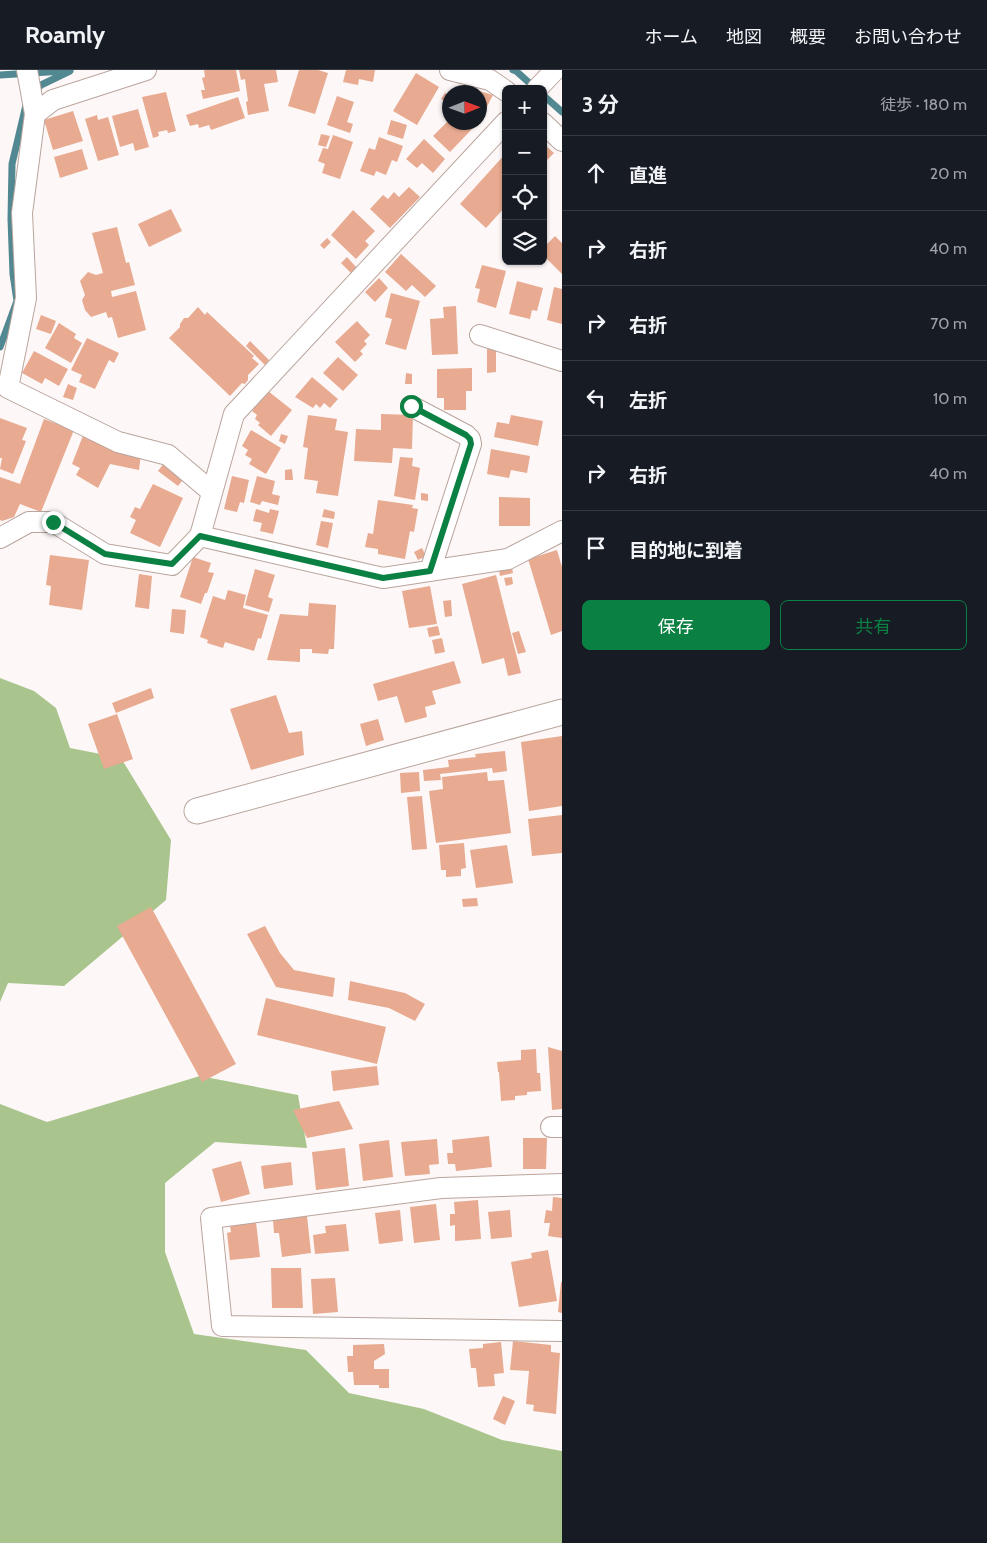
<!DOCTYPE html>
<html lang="ja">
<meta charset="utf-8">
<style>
:root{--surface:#171b24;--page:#242831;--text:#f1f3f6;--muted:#9ea1a6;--line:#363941;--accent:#0b8043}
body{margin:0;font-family:Cabin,"Noto Sans JP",sans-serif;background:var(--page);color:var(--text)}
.controls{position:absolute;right:15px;top:15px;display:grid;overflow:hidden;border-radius:8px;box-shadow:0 1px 4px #0004}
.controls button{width:45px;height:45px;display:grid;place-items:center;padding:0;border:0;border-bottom:1px solid var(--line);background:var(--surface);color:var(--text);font:25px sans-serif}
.compass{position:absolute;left:442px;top:15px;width:45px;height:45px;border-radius:50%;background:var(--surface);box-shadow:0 1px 4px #0004;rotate:89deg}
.stop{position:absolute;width:15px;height:15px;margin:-11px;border:4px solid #0b8043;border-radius:50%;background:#fff}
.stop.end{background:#0b8043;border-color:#fff;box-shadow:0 1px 5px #0008}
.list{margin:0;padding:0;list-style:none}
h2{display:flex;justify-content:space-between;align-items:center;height:65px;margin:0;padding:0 20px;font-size:21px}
h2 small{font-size:16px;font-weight:400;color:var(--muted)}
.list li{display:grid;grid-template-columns:32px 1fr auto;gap:15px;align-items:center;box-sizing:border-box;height:75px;padding:0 20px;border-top:1px solid var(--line)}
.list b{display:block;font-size:19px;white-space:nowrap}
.list em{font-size:16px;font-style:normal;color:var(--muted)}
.actions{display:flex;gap:10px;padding:15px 20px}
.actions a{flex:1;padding:11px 0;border:1px solid var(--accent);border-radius:8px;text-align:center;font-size:18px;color:var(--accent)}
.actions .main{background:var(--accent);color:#fff}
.icon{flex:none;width:28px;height:28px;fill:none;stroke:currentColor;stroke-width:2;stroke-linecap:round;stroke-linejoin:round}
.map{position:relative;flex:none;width:562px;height:1473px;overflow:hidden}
header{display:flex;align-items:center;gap:30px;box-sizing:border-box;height:70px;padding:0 25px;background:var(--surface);border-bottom:1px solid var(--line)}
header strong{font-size:24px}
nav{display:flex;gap:28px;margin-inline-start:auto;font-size:18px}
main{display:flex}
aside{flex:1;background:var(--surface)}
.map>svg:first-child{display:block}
.forest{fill:#a9c58d}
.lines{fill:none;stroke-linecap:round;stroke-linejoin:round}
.stream{stroke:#518891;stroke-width:7}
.building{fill:#e8aa90}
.minor-casing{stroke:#b9a59d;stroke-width:22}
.tertiary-casing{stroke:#b9a59d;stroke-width:27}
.minor{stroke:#fff;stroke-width:20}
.tertiary{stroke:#fff;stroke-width:25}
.route{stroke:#0b8043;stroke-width:6}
</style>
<header>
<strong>Roamly</strong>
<nav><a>ホーム</a><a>地図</a><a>概要</a><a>お問い合わせ</a></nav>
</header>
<main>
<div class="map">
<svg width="562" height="1473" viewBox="0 0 562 1473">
<rect width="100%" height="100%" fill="#fdf8f7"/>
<path class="forest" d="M0 608 34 621 56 638 70 678 121 688 171 770 166 830 64 916 8 913 0 932Z
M200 1006 298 1025 307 1078 215 1072 165 1113V1182L194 1264 306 1280 349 1323 424 1339 502 1370 562 1381V1473H0V1034L47 1052Z"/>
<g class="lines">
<path class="stream" d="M513 0 516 1 535 18
M0 5 64 1
M35 22 41 15 70 1
M543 25 562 42
M0 277 17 231 13 204 11 149 12 94 26 35"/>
</g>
<path class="building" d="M204 0H236L240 21 203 29 201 20H205L202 8 205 7Z
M239 0H276L278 12 264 14 269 41 248 45 246 32 248 31 245 9 241 10Z
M299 0H318L328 3 315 44 288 36Z
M346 0H375L373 12 359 9 358 15 343 12Z
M416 3 439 17 417 55 393 41Z
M466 17 493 25 481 48 480 47V22H463Z
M166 22 176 61 168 63 167 60 158 62 159 66 153 68 142 27Z
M445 23 450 25 449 33 441 29Z
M337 26 354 32 347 52 353 54 350 63 327 55Z
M238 27 245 48 211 60 209 55 199 58 198 54 190 56 186 45Z
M138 39 149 77 135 81 133 73 120 77 112 46Z
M73 41 83 71 53 80 44 50Z
M97 45 98 50 108 47 119 85 98 91 85 49Z
M450 49V52H467L473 58 450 82 433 66Z
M391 50 407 55 403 69 387 64Z
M321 64 330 66 326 77 318 75Z
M333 65 353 72 340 109 322 103 325 94 318 91 323 78 328 79Z
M379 67 403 76 397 92 392 90 386 105 376 101 374 106 360 101 369 78 375 80Z
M424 69 445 89 433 103 422 93 417 98 406 89Z
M543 73 554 83 543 94Z
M82 79 88 99 60 108 54 87Z
M506 83V136L486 158 460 134Z
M409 117 420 127 390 158 370 139 383 125 388 129 394 122 399 127Z
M171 139 182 161 149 177 138 154Z
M353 140 375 161 365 171 369 175 356 189 331 165Z
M117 157 126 193 129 192 135 215 111 221 112 227 136 221 146 260 118 268 112 247 108 248 106 242 91 247 85 240 82 230 85 225 80 211 88 202 96 205 103 203 92 163Z
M555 166 562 173V204L543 185V178Z
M327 168 331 172 324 179 320 175Z
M401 184 436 216 425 227 412 215 406 221 385 202Z
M347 187 357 198 351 203 341 193Z
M482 195 506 201 496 238 477 232 480 219 475 218Z
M379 208 388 218 375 232 365 222Z
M517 211 543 218 537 241 532 240 530 249 509 244Z
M554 217 562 219V254L547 250Z
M391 223 420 231 406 280 385 274 392 249 385 247Z
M456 236 458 284 432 285 430 249 444 248 443 237Z
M198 237 205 245 207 242 254 286 252 288 259 294 248 305V310L245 314 242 313 230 326 169 268 180 257V254L184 248H188Z
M41 245 56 251 51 264 36 259Z
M357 251 370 265 364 271 367 274 360 281 363 284 355 292 335 272Z
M59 253 76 264 74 268 82 273 71 293 45 278Z
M87 268 119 283 114 293 109 290 95 319 79 312 82 305 71 300Z
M250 271 269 290 265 295 246 276Z
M487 279H496V302L487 303Z
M34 281 68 299 59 316 45 308 42 314 22 303Z
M338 287 358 305 343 321 323 303Z
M472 298V321H466V340H444V328H437V299Z
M406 303 412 304V314H405Z
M312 307 338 329 330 338 324 333 320 338 316 334 313 338 295 327Z
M68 314 77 318 73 330 63 327Z
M268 321 292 340 271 366 258 355 260 353 255 349 257 345 252 341Z
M381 344 413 345 412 379 393 378 392 393 354 391 356 359 381 360Z
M308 345 337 349 335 360 348 362 338 426 316 423 318 411 304 409 308 378 303 377Z
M511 345 543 351 538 376 494 367 497 352 509 354Z
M0 348 27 358 22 370 26 371 13 404 0 399 2 388H0Z
M44 349 74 360 41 442 20 434 14 447 2 451 0 450V407L20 414Z
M251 360 281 378 266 404 249 394 252 389 245 385 248 380 242 376Z
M84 363 141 383 139 400 110 394 98 418 76 405 80 398 72 394Z
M281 364 288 366 285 374 279 371Z
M491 379 530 386 527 403 511 400 509 408 487 404Z
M400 387 413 388 412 396 420 398 415 430 394 426Z
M164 393 185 407 178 416 158 401Z
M292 399 293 410H285V400Z
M232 406 249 410 244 433 240 432 237 442 224 439Z
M257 406 275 411 272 424 280 426 278 435 262 431 260 435 250 432Z
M153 414 183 428 160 477 130 463 136 450 130 447 135 437 140 439Z
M421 423 428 424V431L421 430Z
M499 427 530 428V456H499Z
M378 430 413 435 412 438 418 439 414 462 410 461 405 489 378 484V479L365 477 368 463 373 464Z
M256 439 269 443 270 439 279 441 273 464 260 461 262 453 253 451Z
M324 439 335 442 334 449 322 447Z
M321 451 333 453 328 478 316 475Z
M422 478 426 486 418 490 414 482Z
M557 480 562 497V561L551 565 528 489Z
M50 485 89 490 82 540 49 535 51 516 46 515Z
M193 487 211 493 208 502 214 503 207 523H205L201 534 180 527Z
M512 498 513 503 500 506 499 501Z
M255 499 275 505 268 527 273 529 269 542 245 535Z
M139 504 152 506 149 539 135 537Z
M496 505 521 603 508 606 504 588 482 594 462 514Z
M512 507 513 514 506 516 504 508Z
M430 516 437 554 409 558 402 521Z
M228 520 246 525 243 538 268 545 261 569 258 568 254 581 225 572 223 578 207 573 208 570 200 567 213 526 225 530Z
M451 530 452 546 445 547 443 531Z
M309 533 336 535 334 579H329L328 584 312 583V579H300V592L267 590 280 544 308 546Z
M172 539 186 540 184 564 170 562Z
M438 556 440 565 429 567 427 558Z
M519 561 526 582 518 584 512 563Z
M442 568 445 582 435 584 432 570Z
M454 591 461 613 432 621 436 634 425 637 427 647 405 653 397 626 378 631 373 614Z
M151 618 154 628 116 643 112 633Z
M276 625 289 663 302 661 304 685 251 700 230 639Z
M117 644 133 689 104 699 88 654Z
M378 649 384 670 366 676 360 654Z
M562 666V736L529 741 521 672Z
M505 681 507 701 493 703 492 698 440 704 441 710 424 711 423 700 449 697 448 690 476 687 475 684Z
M419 702 420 721 401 723 400 703Z
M487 702 488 711 504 710 511 763 436 773 429 721 443 719 442 707Z
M422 726 427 779 412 780 407 727Z
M562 745V783L532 786 528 749Z
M464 773 466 798 461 799V806L446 807V800H441L439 775Z
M507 775 513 813 476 818 470 780Z
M477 828 478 836 463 837 462 829Z
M151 837 236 994 202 1012 117 856Z
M265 856 280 883 294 900 335 908 333 927 276 917 247 864Z
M350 911 405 923 425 934 415 951 389 938 348 930Z
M266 928 386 957 377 994 257 965Z
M548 977 562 981V1039L552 1040Z
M536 979 537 1003H540L541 1021 527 1022V1025L515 1026V1030L501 1031 499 1002H498L497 992 521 990V980Z
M377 996 379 1015 333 1021 331 1001Z
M339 1031 353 1059 307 1068 293 1040Z
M489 1066 492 1097 456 1101 455 1094H448L447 1083H453L452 1070Z
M523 1068H547L546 1099H523Z
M437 1069 439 1094 429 1095 430 1104 405 1106 401 1072Z
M389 1070 393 1107 363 1111 359 1074Z
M345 1078 349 1116 316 1120 312 1082Z
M241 1091 250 1124 221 1132 212 1099Z
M291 1092 293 1115 264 1119 261 1096Z
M553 1127 562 1128V1168L548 1166 550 1153H544L546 1140 552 1141Z
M478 1130 481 1169 455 1171V1155L450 1156V1144H455L454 1132Z
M436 1134 440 1170 414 1173 410 1137Z
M400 1140 403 1171 379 1174 375 1143Z
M510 1140 512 1167 491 1169 488 1142Z
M307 1146 311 1183 282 1187 279 1163H274L273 1150Z
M256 1152 260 1187 230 1190 227 1163 231 1162 230 1156Z
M346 1154 349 1181 315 1184 313 1165 326 1163 325 1156Z
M548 1180 557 1231 519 1237 511 1192 532 1188 531 1183Z
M271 1198H301L303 1238H272Z
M335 1208 338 1242 313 1244 311 1209Z
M561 1212H562V1243L558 1242Z
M513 1271 551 1275V1282L560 1283 556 1344 533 1341 534 1335 526 1334 529 1301 510 1300Z
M501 1272 504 1303 494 1304 495 1316 478 1317 476 1298H471L469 1279 483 1278V1274Z
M384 1274 385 1284 374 1291V1299H389V1318H379V1315H354L353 1302H348L347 1286H353V1275Z
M503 1326 515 1331 505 1355 493 1349Z"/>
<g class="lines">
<defs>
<path id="minor" d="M27 0 35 44
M146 0 53 30 35 44 22 143 26 228 8 318 118 372 168 385 212 422
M450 0 490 10 506 21
M537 19 555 0
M543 53 562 71
M480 265 562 291
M411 336 466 365 470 369 471 374 430 501
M200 466 383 508 508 489 562 461
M0 468 29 452H53L105 484 172 495 200 466 234 344 506 52
M551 1057H562
M562 1114 441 1118 211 1148 222 1256 562 1261"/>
<path id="tertiary" d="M197 741 562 642"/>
</defs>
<use href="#minor" class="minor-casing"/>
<use href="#tertiary" class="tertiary-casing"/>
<use href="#minor" class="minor"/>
<use href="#tertiary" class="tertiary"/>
</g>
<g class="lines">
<path class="route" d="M53 452 105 484 172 494 200 466 383 508 430 501 471 374 470 369 466 365 411 336"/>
</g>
</svg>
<div class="controls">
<button>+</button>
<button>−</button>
<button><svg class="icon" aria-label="locate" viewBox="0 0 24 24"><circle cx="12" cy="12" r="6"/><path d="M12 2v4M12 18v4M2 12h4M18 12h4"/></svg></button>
<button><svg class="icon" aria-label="layers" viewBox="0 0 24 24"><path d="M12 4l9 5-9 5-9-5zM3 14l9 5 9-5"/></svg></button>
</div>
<svg class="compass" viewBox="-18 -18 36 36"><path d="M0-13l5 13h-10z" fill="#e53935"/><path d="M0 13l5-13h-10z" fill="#9ea1a6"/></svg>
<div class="stop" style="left:411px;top:336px"></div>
<div class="stop end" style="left:53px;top:452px"></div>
</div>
<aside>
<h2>3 分<small>徒歩 · 180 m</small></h2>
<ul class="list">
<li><svg class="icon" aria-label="ahead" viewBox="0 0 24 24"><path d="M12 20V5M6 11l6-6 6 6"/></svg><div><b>直進</b></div><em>20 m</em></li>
<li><svg class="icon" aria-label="right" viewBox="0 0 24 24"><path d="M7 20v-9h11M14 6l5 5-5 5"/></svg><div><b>右折</b></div><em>40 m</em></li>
<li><svg class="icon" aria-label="right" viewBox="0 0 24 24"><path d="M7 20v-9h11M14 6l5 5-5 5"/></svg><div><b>右折</b></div><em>70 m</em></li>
<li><svg class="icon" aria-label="left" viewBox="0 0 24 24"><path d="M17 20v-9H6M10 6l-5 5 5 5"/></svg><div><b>左折</b></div><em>10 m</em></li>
<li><svg class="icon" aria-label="right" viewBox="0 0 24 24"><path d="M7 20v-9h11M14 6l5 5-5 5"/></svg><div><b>右折</b></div><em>40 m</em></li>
<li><svg class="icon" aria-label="arrive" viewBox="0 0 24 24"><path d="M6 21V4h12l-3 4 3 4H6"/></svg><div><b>目的地に到着</b></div></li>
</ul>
<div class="actions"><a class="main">保存</a><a>共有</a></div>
</aside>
</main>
